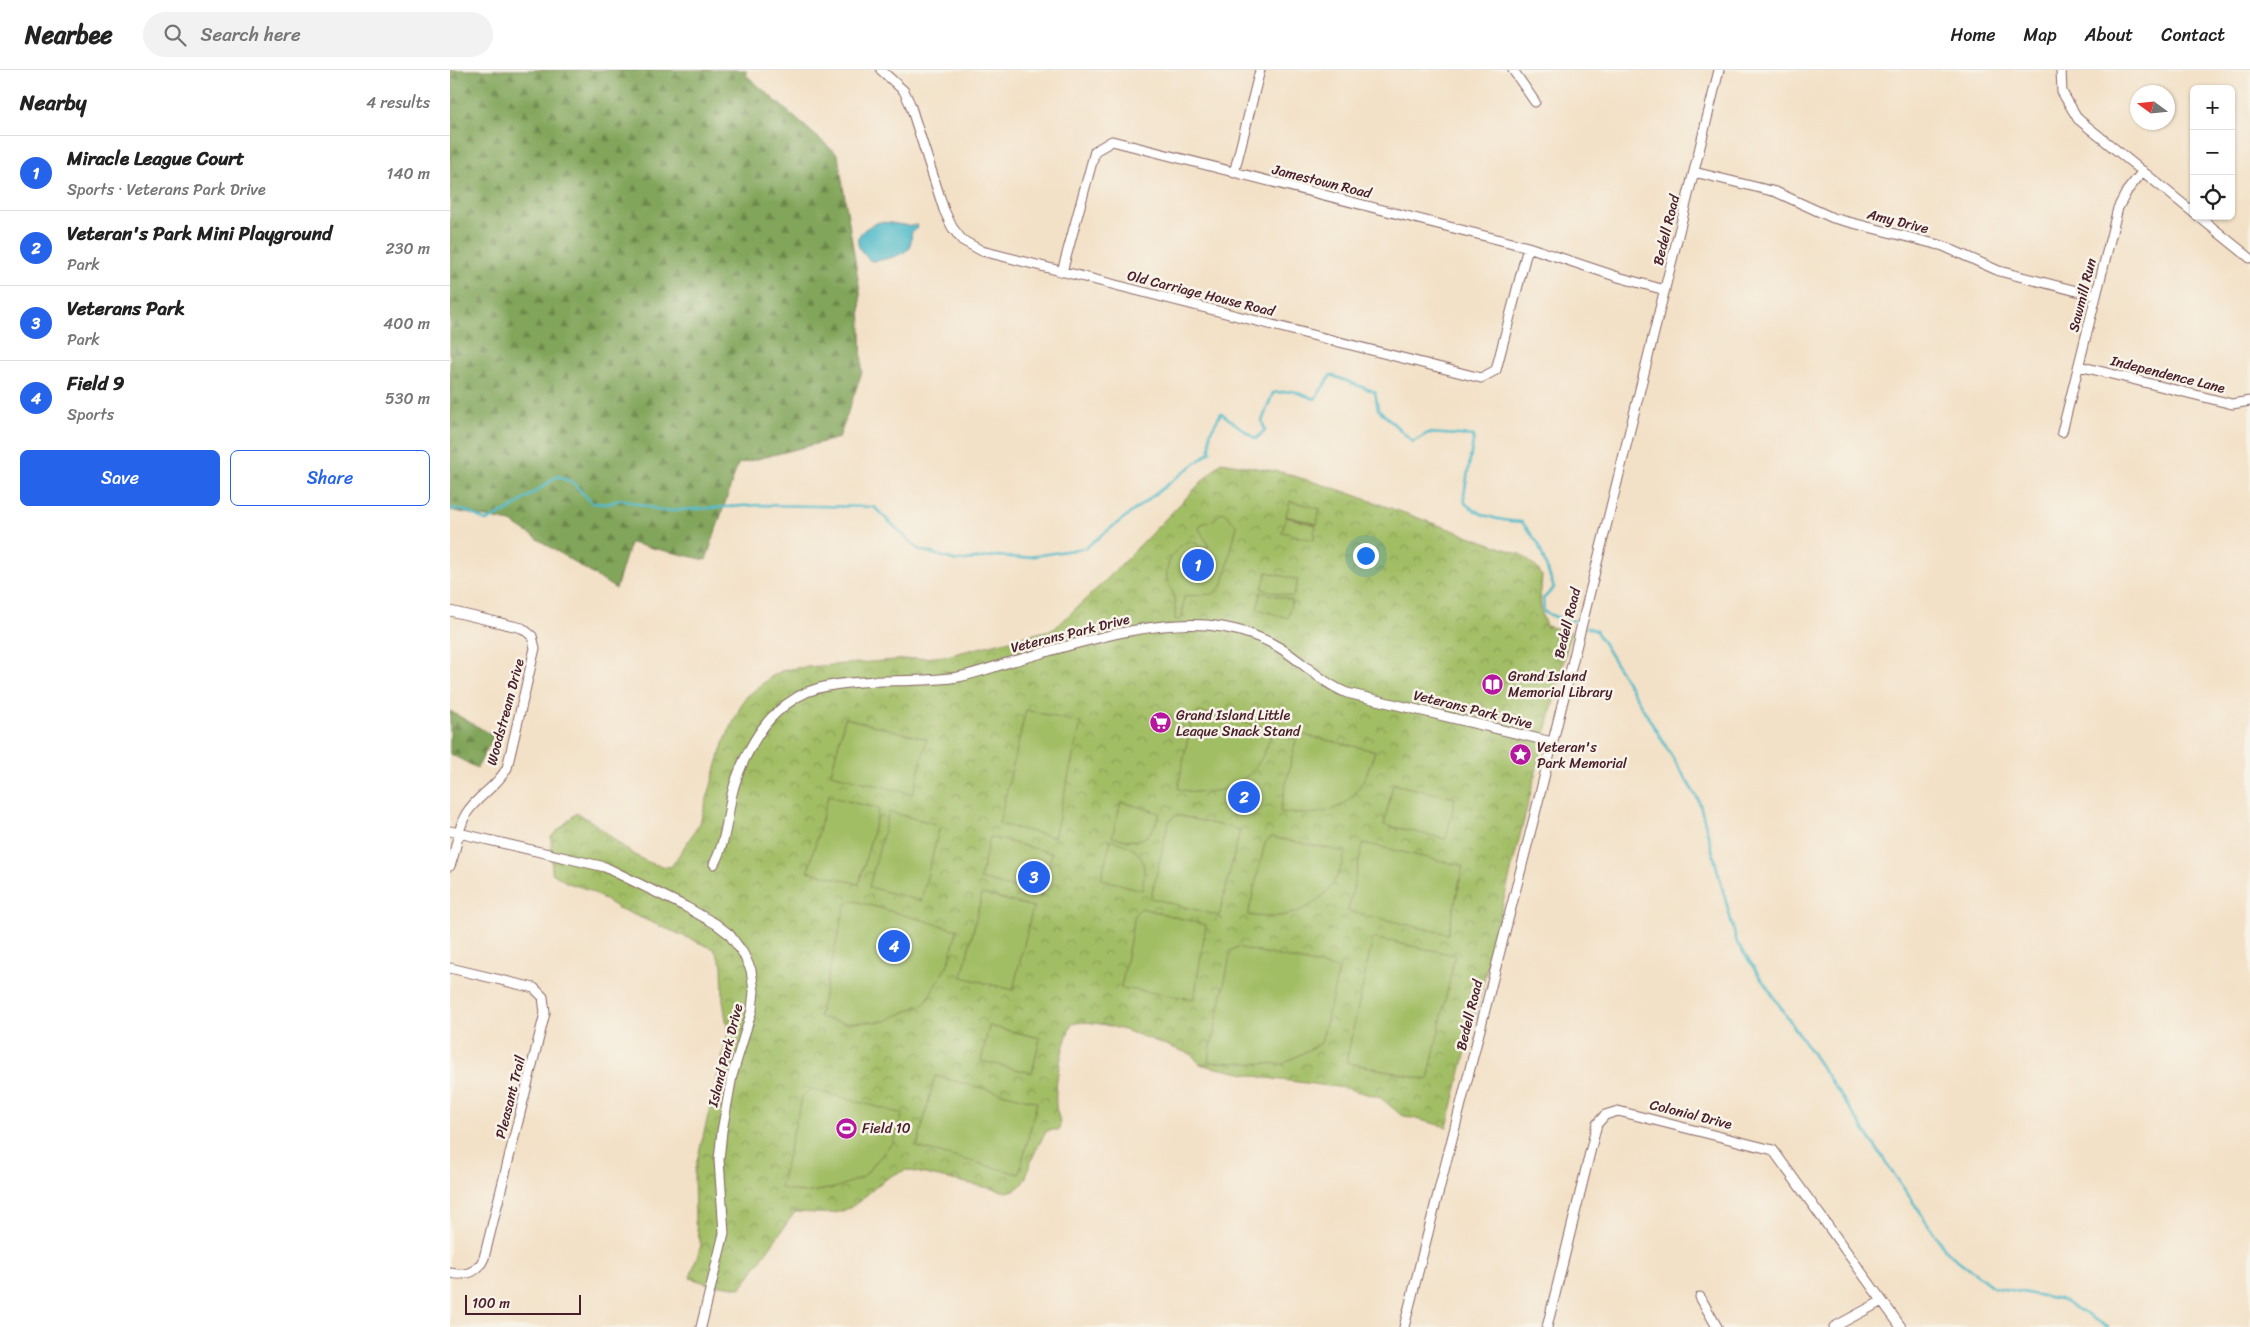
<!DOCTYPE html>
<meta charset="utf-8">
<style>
:root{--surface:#fff;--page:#f2f2f2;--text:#222;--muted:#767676;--line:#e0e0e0;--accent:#2563eb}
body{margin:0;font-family:Sriracha,sans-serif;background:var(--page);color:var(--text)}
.controls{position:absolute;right:15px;top:15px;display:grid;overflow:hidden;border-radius:8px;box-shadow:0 1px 4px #0004}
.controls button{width:45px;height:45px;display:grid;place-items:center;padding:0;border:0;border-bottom:1px solid var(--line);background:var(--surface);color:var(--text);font:25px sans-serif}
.compass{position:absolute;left:1680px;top:15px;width:45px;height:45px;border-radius:50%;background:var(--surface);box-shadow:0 1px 4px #0004;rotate:285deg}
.scale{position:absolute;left:15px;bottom:12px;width:116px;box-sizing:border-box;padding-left:5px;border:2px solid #4a1f2b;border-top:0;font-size:14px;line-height:18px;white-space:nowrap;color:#4a1f2b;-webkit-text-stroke:4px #f7f3e8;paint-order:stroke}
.you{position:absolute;left:915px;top:485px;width:18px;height:18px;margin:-12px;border:4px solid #fff;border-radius:50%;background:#1a73e8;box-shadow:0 0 0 8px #1a73e833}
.badge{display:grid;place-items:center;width:32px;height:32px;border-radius:50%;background:var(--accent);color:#fff;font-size:16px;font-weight:700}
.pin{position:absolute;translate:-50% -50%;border:2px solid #fff;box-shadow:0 1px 5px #0006}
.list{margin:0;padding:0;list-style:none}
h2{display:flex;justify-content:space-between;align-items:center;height:65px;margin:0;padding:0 20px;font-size:21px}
h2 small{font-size:16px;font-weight:400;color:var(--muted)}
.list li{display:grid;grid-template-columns:32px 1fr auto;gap:15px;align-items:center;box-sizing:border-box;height:75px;padding:0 20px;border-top:1px solid var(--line)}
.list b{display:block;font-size:19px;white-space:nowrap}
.list p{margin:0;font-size:16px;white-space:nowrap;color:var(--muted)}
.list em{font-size:16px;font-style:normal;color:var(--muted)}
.actions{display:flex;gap:10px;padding:15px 20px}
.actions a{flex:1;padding:11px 0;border:1px solid var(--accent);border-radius:8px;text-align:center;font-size:18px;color:var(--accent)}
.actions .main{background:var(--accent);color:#fff}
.icon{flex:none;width:28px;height:28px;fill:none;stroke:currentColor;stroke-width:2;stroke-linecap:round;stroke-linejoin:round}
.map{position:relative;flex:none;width:1800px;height:1257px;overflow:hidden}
header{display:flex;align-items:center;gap:30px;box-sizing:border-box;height:70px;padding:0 25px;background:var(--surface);border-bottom:1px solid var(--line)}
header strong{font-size:24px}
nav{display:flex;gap:28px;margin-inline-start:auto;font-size:18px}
.search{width:350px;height:45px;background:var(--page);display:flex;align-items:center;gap:12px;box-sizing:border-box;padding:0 18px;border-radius:28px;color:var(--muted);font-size:19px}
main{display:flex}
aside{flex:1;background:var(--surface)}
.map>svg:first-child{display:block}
.forest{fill:url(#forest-firs);stroke:#666242}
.park{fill:url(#park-crowns);stroke:#766e48}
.garden{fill:#a2be65;stroke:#766e48}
.water{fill:#4ebac9;stroke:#4c6c7a}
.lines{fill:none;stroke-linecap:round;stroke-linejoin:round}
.stream{stroke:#4ebac9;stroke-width:2.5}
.minor-casing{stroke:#856362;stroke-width:11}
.minor{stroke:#fff;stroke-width:9}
.labels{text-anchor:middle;stroke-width:5;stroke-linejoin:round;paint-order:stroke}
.street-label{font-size:14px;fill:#4a1f2b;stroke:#f7f3e8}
.poi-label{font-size:14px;fill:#4a1f2b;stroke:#f7f3e8;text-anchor:start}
</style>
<header>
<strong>Nearbee</strong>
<div class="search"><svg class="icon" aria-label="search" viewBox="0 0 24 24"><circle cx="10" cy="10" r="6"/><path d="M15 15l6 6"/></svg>Search here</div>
<nav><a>Home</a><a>Map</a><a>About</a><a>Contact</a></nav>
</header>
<main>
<aside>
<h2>Nearby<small>4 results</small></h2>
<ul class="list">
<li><span class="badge">1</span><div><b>Miracle League Court</b><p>Sports · Veterans Park Drive</p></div><em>140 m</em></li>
<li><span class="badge">2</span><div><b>Veteran's Park Mini Playground</b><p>Park</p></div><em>230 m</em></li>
<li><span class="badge">3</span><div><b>Veterans Park</b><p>Park</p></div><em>400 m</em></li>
<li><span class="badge">4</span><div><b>Field 9</b><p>Sports</p></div><em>530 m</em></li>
</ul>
<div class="actions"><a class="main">Save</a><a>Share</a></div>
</aside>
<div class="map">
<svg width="1800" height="1257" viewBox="0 0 1800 1257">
<defs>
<pattern id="forest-firs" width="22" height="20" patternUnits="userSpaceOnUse" patternTransform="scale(1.25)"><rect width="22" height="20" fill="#81a55a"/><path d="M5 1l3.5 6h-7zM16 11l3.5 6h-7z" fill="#6c864b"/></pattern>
<pattern id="park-crowns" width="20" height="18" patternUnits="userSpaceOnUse" patternTransform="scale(1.25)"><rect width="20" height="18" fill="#a2be65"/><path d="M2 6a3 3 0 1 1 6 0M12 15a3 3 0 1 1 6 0" fill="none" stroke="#869a53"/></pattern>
</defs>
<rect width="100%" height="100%" fill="#f7f3e8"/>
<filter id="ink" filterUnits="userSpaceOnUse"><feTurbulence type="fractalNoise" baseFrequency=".02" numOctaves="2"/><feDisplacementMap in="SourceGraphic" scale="10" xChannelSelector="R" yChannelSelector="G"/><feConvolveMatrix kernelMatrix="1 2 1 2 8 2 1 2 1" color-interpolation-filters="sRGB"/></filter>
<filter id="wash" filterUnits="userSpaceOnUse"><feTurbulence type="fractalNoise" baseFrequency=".0096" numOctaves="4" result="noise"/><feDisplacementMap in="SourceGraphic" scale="20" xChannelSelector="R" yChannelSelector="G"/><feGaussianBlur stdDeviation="1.12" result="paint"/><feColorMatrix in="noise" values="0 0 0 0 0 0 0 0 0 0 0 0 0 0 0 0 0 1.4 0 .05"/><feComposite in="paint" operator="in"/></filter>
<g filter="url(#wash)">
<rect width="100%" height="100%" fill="#f3e1c7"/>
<path class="forest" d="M0 0H296V5L388 85 410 221 412 302 389 368 288 394 256 490 180 473 166 519 61 452 0 440Z
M0 641 44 666 27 698 0 684Z"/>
<path class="park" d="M771 392 831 402 890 420 1072 485 1087 498 1092 506 1090 531 1092 545 1096 556 1121 562 997 1057 951 1045 931 1028 895 1018 816 1008 757 996 750 994 741 984C712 975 649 945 622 954 613 972 604 1013 606 1034 606 1044 612 1049 609 1060H597C592 1069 586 1079 582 1089 576 1105 576 1118 557 1122L457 1100C424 1108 415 1136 388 1142 375 1145 359 1142 345 1142L291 1218 256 1213 240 1208 251 1175 245 1152 244 1103 278 964 273 930 272 895 264 879 168 838 139 820 116 812 102 803 101 767 126 743C161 758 179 795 221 797L250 753 273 674 294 629 318 609 331 601 345 598 496 586 604 559 656 510Z"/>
<path class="garden" d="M840 431 870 439 867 454 836 446Z
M773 442 787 456 772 517 763 524 734 526 732 549 725 550C725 543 726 534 724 527 723 520 718 515 717 509 715 492 725 477 740 471L746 473 753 480 759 476 749 459 751 454 762 451Z
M836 447 866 455 863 470 832 462Z
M817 502 848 510 843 527 812 519Z
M811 522 842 530 838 548 807 539Z
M576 640 631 653 604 767 549 754Z
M749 642 822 659C812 708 776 731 728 719L742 646Z
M395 648 477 669 463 724 381 704Z
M854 665 925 681C908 735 887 749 830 742L846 669Z
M943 714 1005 728 996 769 934 755Z
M378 726 429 739 409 814 358 801Z
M671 732 710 743C699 772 691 774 662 767Z
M439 742 490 755 471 831 419 817Z
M726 745 790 760 769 846 701 828 719 751Z
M540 767 602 783 591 825 530 809Z
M821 767 895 782C887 830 845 854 798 845L815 773Z
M661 770C692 779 698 788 692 820L651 809Z
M913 773 1013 796 998 864 898 841Z
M532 824 583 837 563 920 512 907Z
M401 830 507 860 499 892 475 933 435 951 395 953 369 947 395 836Z
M691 838 756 855 744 929 671 918 685 844Z
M923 868 1005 885 978 1010 896 992Z
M787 877 889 899 871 973 833 994 758 992 781 881Z
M539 956 590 968 582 1003 531 991Z
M485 1006 587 1032 569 1104 467 1077Z
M361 1019 453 1044 443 1072 413 1107 385 1118 354 1123 330 1118 352 1026Z"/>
<path class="water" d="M429 152C442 152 454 157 468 155L467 159 462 161 460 178C449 187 435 190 421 191 400 174 405 161 429 152Z"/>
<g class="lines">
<path class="stream" d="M0 438 19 442 36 451 59 440 108 406 123 413 142 433 158 434 171 429 213 441 308 435 424 437 468 479 507 491 547 486 572 488 635 478 760 382V363L771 343 806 369 815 360 812 351 823 323 843 321 865 329 881 305 925 322 928 339 963 372 978 363 1024 366 1014 425 1015 433C1029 447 1053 451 1072 452L1088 473 1104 518 1093 529 1094 542 1106 547 1125 551
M1137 557 1146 561 1249 731 1287 873 1497 1182 1543 1217 1610 1229 1658 1257"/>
</g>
</g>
<g filter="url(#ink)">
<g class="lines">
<defs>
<path id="minor" d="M431 0 454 21 460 34 494 140 502 157 512 170 532 181 1031 308 1046 300 1078 177
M1063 0 1085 32
M1611 0 1612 22 1628 49 1744 143
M1244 102 1326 122 1383 148 1493 176 1549 201 1646 226
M784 103 810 0
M1748 146 1800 188
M612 202 645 81 662 71 1078 177 1168 207 1215 220
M1629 296 1782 334 1800 331
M1612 362 1668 138 1677 121 1693 101
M0 541 72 558 82 566 85 578 57 698C47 717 27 726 16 744 7 760 7 779 0 796
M0 761 155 797 236 837 266 854 279 864 293 883 301 900 304 921 302 940 282 1006 272 1061 269 1090 274 1163 251 1257
M264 794C276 771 277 748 282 724 288 698 307 660 326 643 338 632 353 622 369 618 413 607 463 614 508 607 525 604 543 597 560 592 623 575 707 546 772 557 791 560 814 568 830 578 853 592 872 613 897 623L1102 672
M0 898 84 918 93 927 95 943 34 1188C27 1204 15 1206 0 1203
M1250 1227 1267 1257
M954 1257 1084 748 1269 0
M1097 1257 1147 1054 1155 1045 1168 1041 1323 1080 1451 1257
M1384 1257 1432 1231"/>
</defs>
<use href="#minor" class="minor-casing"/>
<use href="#minor" class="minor"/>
</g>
</g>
<defs>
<symbol id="library-disc" viewBox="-11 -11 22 22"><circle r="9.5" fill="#b5179e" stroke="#f7f3e8"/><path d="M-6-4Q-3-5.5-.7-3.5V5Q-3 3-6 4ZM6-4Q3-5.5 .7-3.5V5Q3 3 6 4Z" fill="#fff"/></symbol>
<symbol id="supermarket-disc" viewBox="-11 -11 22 22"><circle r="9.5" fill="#b5179e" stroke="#f7f3e8"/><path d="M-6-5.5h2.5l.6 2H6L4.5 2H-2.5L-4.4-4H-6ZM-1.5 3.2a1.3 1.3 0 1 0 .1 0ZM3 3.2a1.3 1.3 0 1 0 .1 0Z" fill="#fff"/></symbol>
<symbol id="sight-disc" viewBox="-11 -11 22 22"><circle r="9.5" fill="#b5179e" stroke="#f7f3e8"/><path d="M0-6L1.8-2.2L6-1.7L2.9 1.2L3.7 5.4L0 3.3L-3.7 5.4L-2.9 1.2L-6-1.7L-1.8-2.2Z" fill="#fff"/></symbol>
<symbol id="stadium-disc" viewBox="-11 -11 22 22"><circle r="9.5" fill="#b5179e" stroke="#f7f3e8"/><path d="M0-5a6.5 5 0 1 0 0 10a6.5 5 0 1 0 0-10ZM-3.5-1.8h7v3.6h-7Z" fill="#fff"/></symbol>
</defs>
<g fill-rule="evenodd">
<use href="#library-disc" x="1030" y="602" width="25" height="25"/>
<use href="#supermarket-disc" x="698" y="640" width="25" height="25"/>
<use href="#sight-disc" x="1058" y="672" width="25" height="25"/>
<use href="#stadium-disc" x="384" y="1046" width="25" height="25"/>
</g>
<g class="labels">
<g class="street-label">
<text transform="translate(872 111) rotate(14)" y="5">Jamestown Road</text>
<text transform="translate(1448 151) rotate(14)" y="5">Amy Drive</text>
<text transform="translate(1216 160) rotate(-76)" y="5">Bedell Road</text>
<text transform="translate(751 223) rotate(14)" y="5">Old Carriage House Road</text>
<text transform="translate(1632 225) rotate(-76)" y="5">Sawmill Run</text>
<text transform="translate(1718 304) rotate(14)" y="5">Independence Lane</text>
<text transform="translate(1117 553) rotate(-76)" y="5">Bedell Road</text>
<text transform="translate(620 563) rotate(-14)" y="5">Veterans Park Drive</text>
<text transform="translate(1023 639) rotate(14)" y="5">Veterans Park Drive</text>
<text transform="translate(55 642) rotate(-75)" y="5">Woodstream Drive</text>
<text transform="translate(1019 945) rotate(-76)" y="5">Bedell Road</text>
<text transform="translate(275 985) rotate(-76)" y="5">Island Park Drive</text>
<text transform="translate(60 1027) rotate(-76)" y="5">Pleasant Trail</text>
<text transform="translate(1241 1044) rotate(14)" y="5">Colonial Drive</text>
</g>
<g class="poi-label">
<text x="1058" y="611">Grand Island<tspan x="1058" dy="16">Memorial Library</tspan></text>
<text x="726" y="650">Grand Island Little<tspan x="726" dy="16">Leaque Snack Stand</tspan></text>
<text x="1087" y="682">Veteran's<tspan x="1087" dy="16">Park Memorial</tspan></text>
<text x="412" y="1063">Field 10</text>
</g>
</g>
</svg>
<div class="controls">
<button>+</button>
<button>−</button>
<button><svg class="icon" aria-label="locate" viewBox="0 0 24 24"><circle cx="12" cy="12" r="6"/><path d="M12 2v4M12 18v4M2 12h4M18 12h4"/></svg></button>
</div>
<svg class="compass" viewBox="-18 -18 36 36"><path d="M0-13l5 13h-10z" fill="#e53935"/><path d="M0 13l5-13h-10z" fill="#767676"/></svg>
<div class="scale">100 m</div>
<div class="you"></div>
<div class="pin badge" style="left:748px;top:495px">1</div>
<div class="pin badge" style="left:794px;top:727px">2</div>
<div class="pin badge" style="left:584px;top:807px">3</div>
<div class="pin badge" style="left:444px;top:876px">4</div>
</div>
</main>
